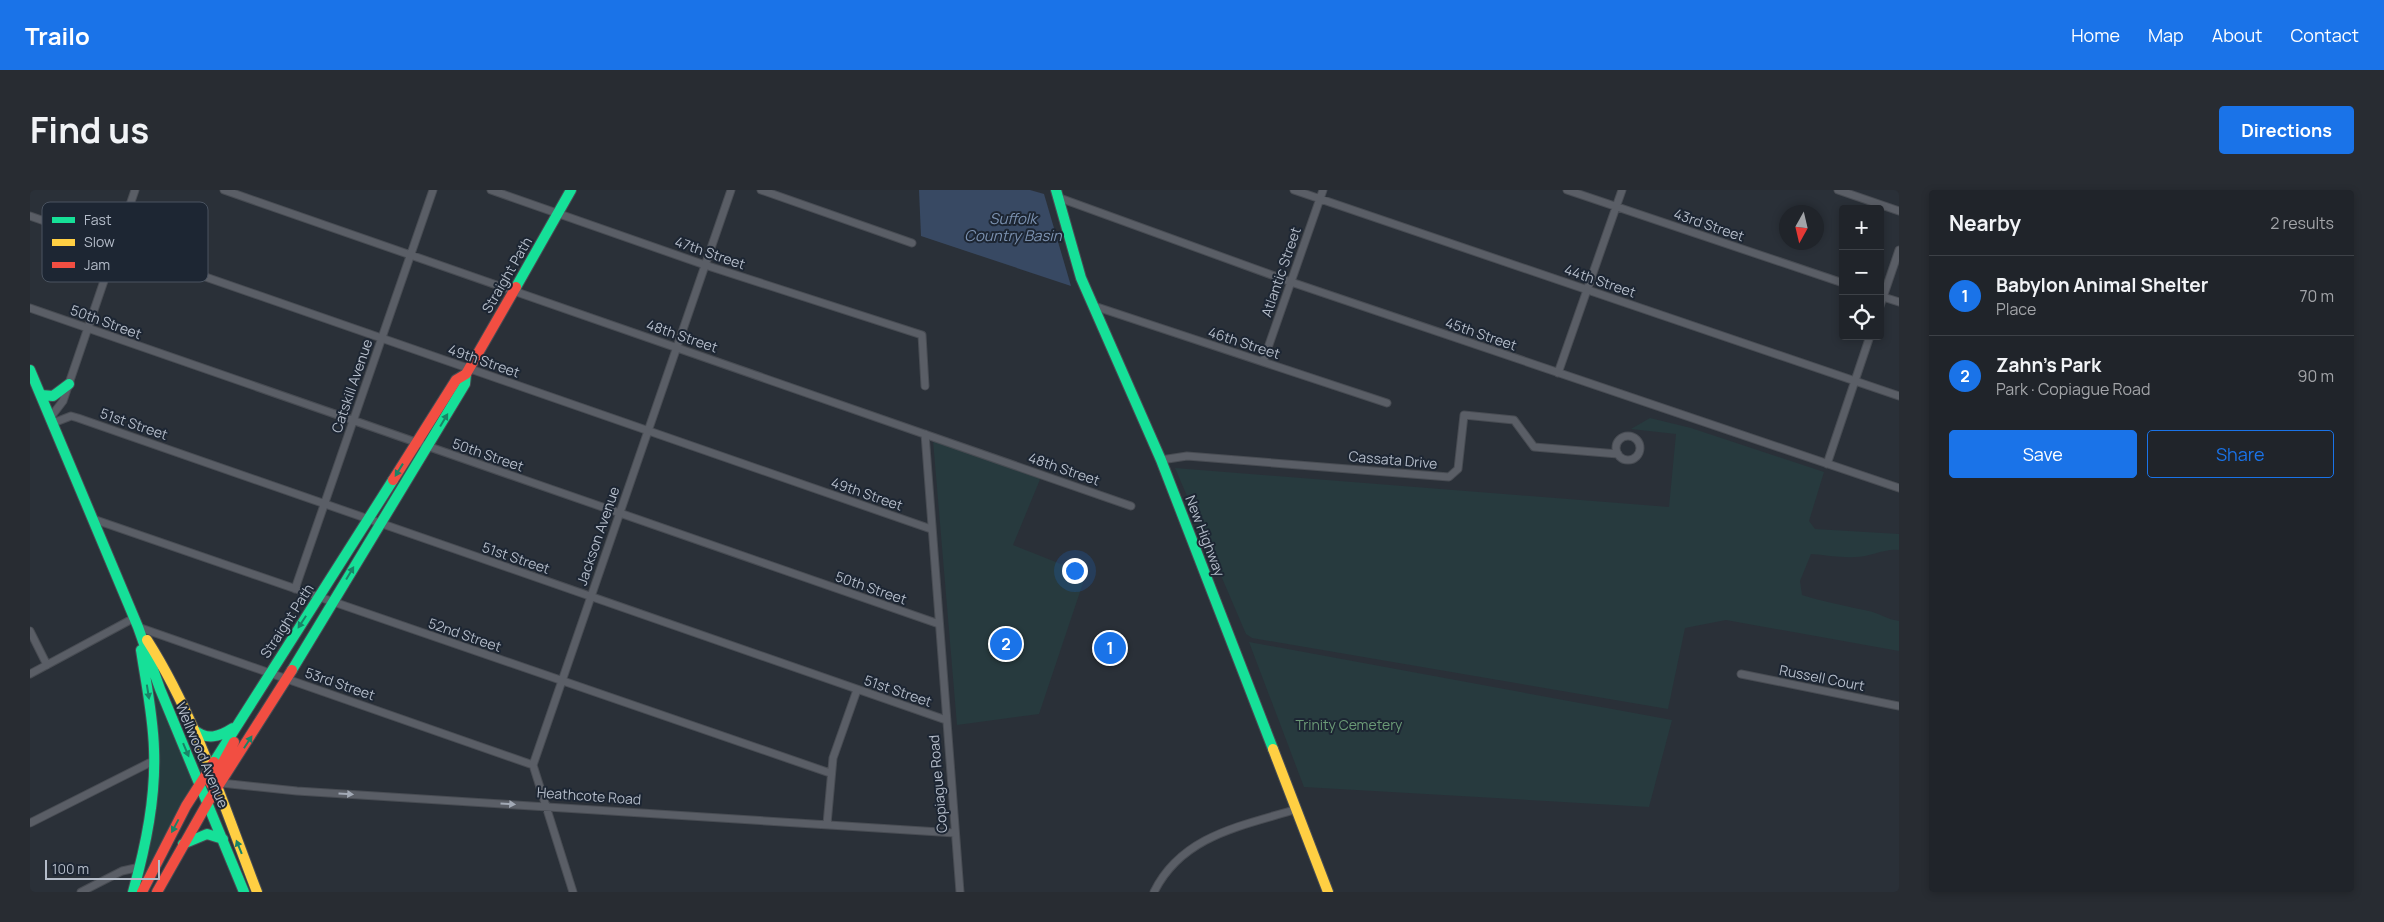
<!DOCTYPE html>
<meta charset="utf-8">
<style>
:root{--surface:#20242a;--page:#282c32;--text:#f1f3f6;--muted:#a2a4a8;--line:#3d4147;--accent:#1a73e8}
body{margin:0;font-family:Manrope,sans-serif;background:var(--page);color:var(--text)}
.controls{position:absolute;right:15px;top:15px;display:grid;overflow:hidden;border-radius:5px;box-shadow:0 2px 8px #0003}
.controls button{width:45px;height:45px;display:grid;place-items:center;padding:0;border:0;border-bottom:1px solid var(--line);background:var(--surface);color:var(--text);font:25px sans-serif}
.compass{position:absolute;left:1749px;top:15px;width:45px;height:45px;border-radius:50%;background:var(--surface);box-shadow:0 2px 8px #0003;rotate:188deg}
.scale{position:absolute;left:15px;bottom:12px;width:115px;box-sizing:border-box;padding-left:5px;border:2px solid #b4bcc9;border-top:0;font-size:14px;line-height:18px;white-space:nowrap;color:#b4bcc9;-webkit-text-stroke:4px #1d2633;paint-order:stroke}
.you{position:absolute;left:1044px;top:380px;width:18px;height:18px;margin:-12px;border:4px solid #fff;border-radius:50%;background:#1a73e8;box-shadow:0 0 0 8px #1a73e833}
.badge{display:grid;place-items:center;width:32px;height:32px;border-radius:50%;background:var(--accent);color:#fff;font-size:16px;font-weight:700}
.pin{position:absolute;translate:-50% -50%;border:2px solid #fff;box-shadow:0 1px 5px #0006}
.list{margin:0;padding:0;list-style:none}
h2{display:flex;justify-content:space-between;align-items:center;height:65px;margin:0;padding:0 20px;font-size:21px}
h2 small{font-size:16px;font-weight:400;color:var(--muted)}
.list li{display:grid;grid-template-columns:32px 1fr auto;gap:15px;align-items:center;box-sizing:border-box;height:80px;padding:0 20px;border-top:1px solid var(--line)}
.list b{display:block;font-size:19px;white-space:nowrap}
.list p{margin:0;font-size:16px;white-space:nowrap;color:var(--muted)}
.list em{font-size:16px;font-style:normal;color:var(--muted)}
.actions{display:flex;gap:10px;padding:15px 20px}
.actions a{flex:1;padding:11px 0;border:1px solid var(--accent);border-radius:5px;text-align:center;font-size:18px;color:var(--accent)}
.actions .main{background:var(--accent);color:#fff}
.icon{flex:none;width:28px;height:28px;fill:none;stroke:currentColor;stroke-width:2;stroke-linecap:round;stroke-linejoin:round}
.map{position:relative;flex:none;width:1869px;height:702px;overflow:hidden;border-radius:5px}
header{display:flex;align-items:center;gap:30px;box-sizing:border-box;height:70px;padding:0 25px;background:var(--accent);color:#fff}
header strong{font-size:24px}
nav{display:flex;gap:28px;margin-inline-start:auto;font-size:18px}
.intro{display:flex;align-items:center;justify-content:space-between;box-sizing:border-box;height:120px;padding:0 30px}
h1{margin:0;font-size:35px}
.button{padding:12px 22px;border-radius:5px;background:var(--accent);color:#fff;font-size:18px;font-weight:700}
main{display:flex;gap:30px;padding:0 30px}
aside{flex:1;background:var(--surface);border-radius:5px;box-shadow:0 2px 8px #0003}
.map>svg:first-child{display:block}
.green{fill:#273a3e}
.water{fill:#384963}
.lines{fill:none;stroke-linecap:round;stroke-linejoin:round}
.street-casing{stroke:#484c53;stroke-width:9}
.fast-casing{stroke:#484c53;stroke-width:12}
.slow-casing{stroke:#484c53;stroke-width:12}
.jam-casing{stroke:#484c53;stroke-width:12}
.street{stroke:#5a5e66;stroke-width:7}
.fast{stroke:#16e098;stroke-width:10}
.slow{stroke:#ffcf43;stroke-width:10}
.jam{stroke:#f24e42;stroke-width:10}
.oneway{fill:#1a8366}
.oneway2{fill:#a2a9b5}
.labels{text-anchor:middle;stroke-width:4;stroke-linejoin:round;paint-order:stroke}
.street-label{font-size:14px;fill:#b4bcc9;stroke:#1d2633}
.park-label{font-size:14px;fill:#6b9a76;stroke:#1d2633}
.water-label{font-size:15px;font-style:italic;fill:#7c92b1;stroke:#1d2633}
.key{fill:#1d2633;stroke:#4a5360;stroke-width:1}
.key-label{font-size:14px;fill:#b4bcc9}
</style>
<header>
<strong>Trailo</strong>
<nav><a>Home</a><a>Map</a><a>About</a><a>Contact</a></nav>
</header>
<div class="intro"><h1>Find us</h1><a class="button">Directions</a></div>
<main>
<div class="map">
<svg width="1869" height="702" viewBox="0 0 1869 702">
<rect width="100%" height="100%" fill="#2a3038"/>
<path class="green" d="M1620 228 1661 238 1794 282 1779 331 1785 339 1869 344V360C1855 358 1840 367 1825 367 1811 368 1795 365 1781 364L1770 391 1772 405C1794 412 1816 416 1839 421 1849 423 1856 429 1869 431V461L1696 430 1655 438 1638 519 1222 448 1216 444 1145 278 1639 317 1646 244 1601 239Z
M903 250 1011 287 983 355 1056 384 1009 524 927 535Z
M1219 452 1642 530 1619 617 1274 597Z
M118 479 166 594 154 609 139 637 107 702 124 633Z"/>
<path class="water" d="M889 0H1000L1014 4 1041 96 891 46Z"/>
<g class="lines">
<defs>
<path id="street" d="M194 0 1101 316
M461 0 675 75 892 145 895 196
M731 0 882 53
M1264 0 1869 206
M1537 0 1813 93
M1808 0 1869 21
M1027 7 1261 92 1869 298
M0 26 901 339
M1850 106 1869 112
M1064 116 1357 213
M1850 116 1869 60
M0 118 909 434
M1233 172 1293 0
M1528 183 1592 0
M20 228 33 211 105 0
M23 233 41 226 48 228 916 530
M895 244 930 702
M1586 258a12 12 0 1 1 24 0a12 12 0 1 1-24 0Z
M1131 270 1157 266 1419 287 1428 279 1434 225 1484 230 1504 257 1588 264
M1797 274 1840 146
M63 329 800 583
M265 399 403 0
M108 437 503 575
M0 441 17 475
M0 484 104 428
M1711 484 1869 516
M191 593 267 601 925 643
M0 633 123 571
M797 634 803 568 827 500
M51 702 92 681 110 677
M543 702 503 575 701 0
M1124 702C1152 645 1212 636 1267 619"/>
<path id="fast" d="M1026 0 1051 88 1131 270 1243 559
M486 97 541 0
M0 180 108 437 130 499 214 702
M11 205 23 206 39 194
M262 480 435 194 436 184
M163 539C177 551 189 547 203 538
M184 572 363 290
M153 654 177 644 193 649
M103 702C116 655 126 607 124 559 123 525 116 493 111 460"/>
<path id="slow" d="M117 450C166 527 194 617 227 702
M1243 559 1298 702"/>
<path id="jam" d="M363 290 426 190 436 184 486 97
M181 594 204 552
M112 702 156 616 184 572
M127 702 178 612 262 480"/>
</defs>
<use href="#street" class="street-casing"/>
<use href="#fast" class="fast-casing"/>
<use href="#slow" class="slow-casing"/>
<use href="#jam" class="jam-casing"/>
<use href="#street" class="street"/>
<use href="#fast" class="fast"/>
<use href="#slow" class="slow"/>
<use href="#jam" class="jam"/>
</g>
<defs><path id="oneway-solid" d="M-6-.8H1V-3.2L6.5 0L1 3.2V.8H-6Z" transform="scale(1.25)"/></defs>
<g class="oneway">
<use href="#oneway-solid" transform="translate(414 230) rotate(-59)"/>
<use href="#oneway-solid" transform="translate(369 280) rotate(122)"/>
<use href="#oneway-solid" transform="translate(320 383) rotate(-59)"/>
<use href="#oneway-solid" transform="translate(272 432) rotate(123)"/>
<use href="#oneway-solid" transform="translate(118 502) rotate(81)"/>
<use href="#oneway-solid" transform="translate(218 552) rotate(-57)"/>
<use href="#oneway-solid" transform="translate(156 560) rotate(67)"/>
<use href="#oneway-solid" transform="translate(145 636) rotate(118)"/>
<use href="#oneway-solid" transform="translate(209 657) rotate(-112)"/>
</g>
<g class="oneway2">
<use href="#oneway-solid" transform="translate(316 604) rotate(4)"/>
<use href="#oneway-solid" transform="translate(478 614) rotate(4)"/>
</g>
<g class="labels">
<g class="street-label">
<text transform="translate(1679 35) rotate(19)" y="5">43rd Street</text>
<text transform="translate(680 63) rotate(19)" y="5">47th Street</text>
<text transform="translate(1251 82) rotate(-71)" y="5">Atlantic Street</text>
<text transform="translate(477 85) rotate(-60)" y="5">Straight Path</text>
<text transform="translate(1570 91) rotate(19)" y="5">44th Street</text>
<text transform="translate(76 132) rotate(20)" y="5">50th Street</text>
<text transform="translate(1451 144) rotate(19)" y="5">45th Street</text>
<text transform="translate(652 146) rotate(19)" y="5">48th Street</text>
<text transform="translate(1214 153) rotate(18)" y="5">46th Street</text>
<text transform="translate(454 171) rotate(19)" y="5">49th Street</text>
<text transform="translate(322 196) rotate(-71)" y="5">Catskill Avenue</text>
<text transform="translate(104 234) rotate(19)" y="5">51st Street</text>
<text transform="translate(458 265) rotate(19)" y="5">50th Street</text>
<text transform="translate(1363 270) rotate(5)" y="5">Cassata Drive</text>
<text transform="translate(1034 279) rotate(19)" y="5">48th Street</text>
<text transform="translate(837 304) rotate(19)" y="5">49th Street</text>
<text transform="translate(568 346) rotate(-71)" y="5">Jackson Avenue</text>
<text transform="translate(1175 346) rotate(69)" y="5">New Highway</text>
<text transform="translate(486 368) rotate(19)" y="5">51st Street</text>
<text transform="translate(841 398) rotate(19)" y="5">50th Street</text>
<text transform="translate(257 431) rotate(-57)" y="5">Straight Path</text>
<text transform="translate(435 445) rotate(19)" y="5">52nd Street</text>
<text transform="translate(1792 488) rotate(11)" y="5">Russell Court</text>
<text transform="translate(310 494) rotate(19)" y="5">53rd Street</text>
<text transform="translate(868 501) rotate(19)" y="5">51st Street</text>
<text transform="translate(172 565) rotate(67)" y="5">Wellwood Avenue</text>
<text transform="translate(908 594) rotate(-95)" y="5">Copiague Road</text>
<text transform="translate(559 606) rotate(4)" y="5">Heathcote Road</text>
</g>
<g class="park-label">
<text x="1319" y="540">Trinity Cemetery</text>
</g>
<g class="water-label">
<text x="983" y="34">Suffolk<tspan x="983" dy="17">Country Basin</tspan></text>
</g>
</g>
<rect x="12" y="12" width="166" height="80" rx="8" class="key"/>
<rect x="22" y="27" width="23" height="6" fill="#16e098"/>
<rect x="22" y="49" width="23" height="7" fill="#ffcf43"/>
<rect x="22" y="72" width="23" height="6" fill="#f24e42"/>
<g class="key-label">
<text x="54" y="35">Fast</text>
<text x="54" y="57">Slow</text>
<text x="54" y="80">Jam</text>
</g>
</svg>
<div class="controls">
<button>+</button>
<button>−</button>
<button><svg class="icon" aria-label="locate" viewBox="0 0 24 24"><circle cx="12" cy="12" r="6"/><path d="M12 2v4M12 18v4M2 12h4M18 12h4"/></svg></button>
</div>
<svg class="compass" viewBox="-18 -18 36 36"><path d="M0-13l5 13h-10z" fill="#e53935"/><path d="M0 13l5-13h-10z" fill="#a2a4a8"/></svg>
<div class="scale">100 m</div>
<div class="you"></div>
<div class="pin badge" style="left:1080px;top:458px">1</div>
<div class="pin badge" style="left:976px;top:454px">2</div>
</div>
<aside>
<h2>Nearby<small>2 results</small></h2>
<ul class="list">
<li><span class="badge">1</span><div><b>Babylon Animal Shelter</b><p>Place</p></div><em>70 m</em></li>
<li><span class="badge">2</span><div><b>Zahn's Park</b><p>Park · Copiague Road</p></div><em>90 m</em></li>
</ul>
<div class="actions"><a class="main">Save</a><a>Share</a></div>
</aside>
</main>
